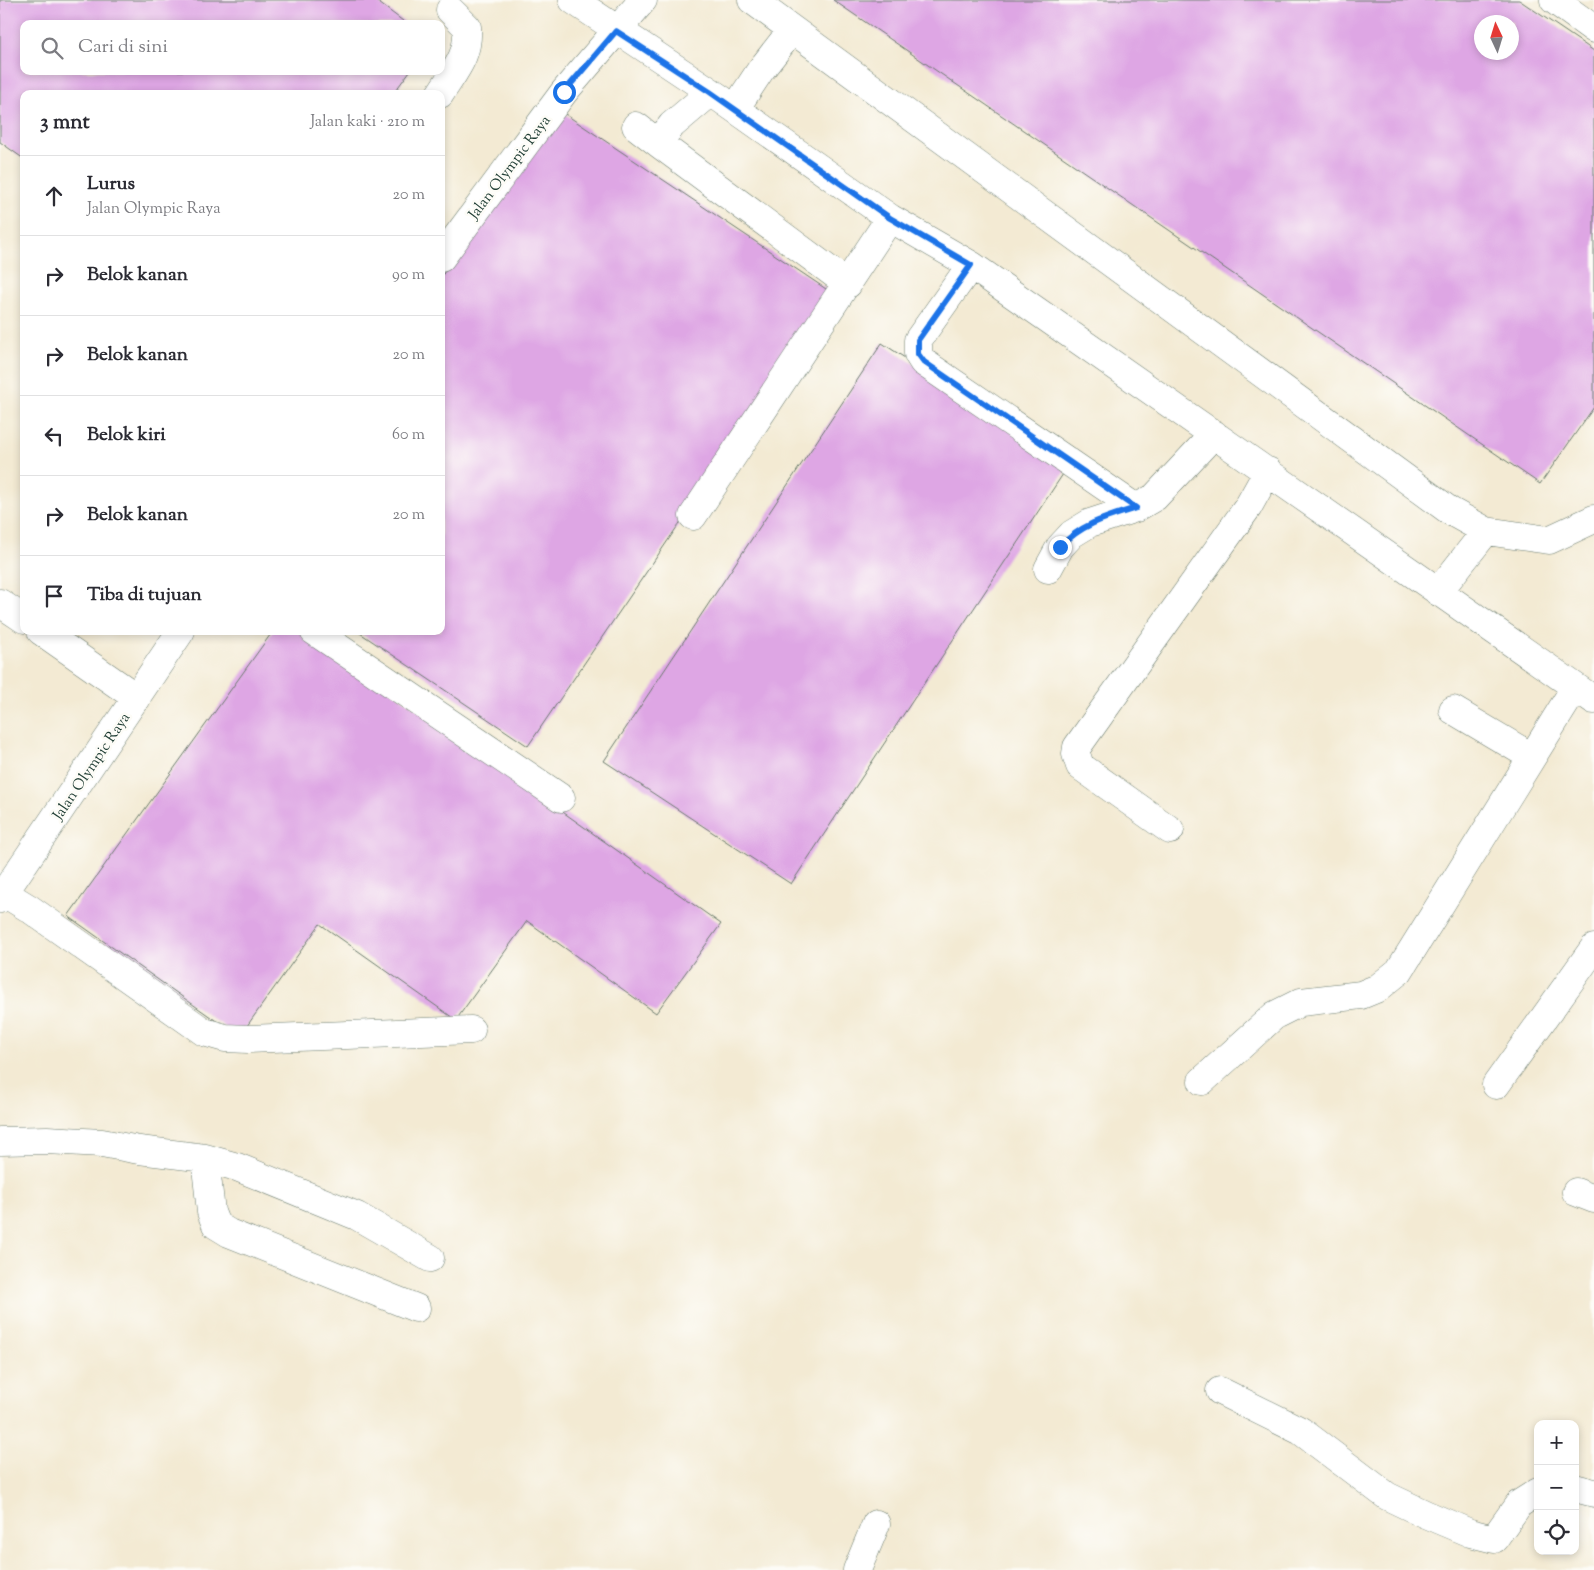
<!DOCTYPE html>
<html lang="id">
<meta charset="utf-8">
<style>
:root{--surface:#fff;--page:#f7f7f7;--text:#2b2b33;--muted:#7c7c81;--line:#e1e1e2}
body{margin:0;font-family:"Sorts Mill Goudy",serif;background:var(--page);color:var(--text)}
.controls{position:absolute;right:15px;bottom:15px;display:grid;overflow:hidden;border-radius:10px;box-shadow:0 2px 8px #0003}
.controls button{width:45px;height:45px;display:grid;place-items:center;padding:0;border:0;border-bottom:1px solid var(--line);background:var(--surface);color:var(--text);font:25px sans-serif}
.compass{position:absolute;left:1474px;top:15px;width:45px;height:45px;border-radius:50%;background:var(--surface);box-shadow:0 2px 8px #0003;rotate:356deg}
.stop{position:absolute;width:15px;height:15px;margin:-11px;border:4px solid #1a73e8;border-radius:50%;background:#fff}
.stop.end{background:#1a73e8;border-color:#fff;box-shadow:0 1px 5px #0008}
.list{margin:0;padding:0;list-style:none}
h2{display:flex;justify-content:space-between;align-items:center;height:65px;margin:0;padding:0 20px;font-size:21px}
h2 small{font-size:16px;font-weight:400;color:var(--muted)}
.list li{display:grid;grid-template-columns:32px 1fr auto;gap:15px;align-items:center;box-sizing:border-box;height:80px;padding:0 20px;border-top:1px solid var(--line)}
.list b{display:block;font-size:19px;white-space:nowrap}
.list p{margin:0;font-size:16px;white-space:nowrap;color:var(--muted)}
.list em{font-size:16px;font-style:normal;color:var(--muted)}
.icon{flex:none;width:28px;height:28px;fill:none;stroke:currentColor;stroke-width:2;stroke-linecap:round;stroke-linejoin:round}
.map{position:relative;flex:none;width:1594px;height:1570px;overflow:hidden}
.search{position:absolute;background:var(--surface);box-shadow:0 2px 8px #0003;left:20px;top:20px;width:425px;height:55px;display:flex;align-items:center;gap:12px;box-sizing:border-box;padding:0 18px;border-radius:10px;color:var(--muted);font-size:19px}
.panel{position:absolute;background:var(--surface);box-shadow:0 2px 8px #0003;left:20px;top:90px;width:425px;height:545px;border-radius:10px}
.map>svg:first-child{display:block}
.building{fill:#dea6e4;fill-rule:evenodd}
.lines{fill:none;stroke-linecap:round;stroke-linejoin:round}
.minor-casing{stroke:#697a6c;stroke-width:29}
.minor{stroke:#fff;stroke-width:28}
.route{stroke:#1a73e8;stroke-width:6}
.labels{text-anchor:middle;stroke-width:5;stroke-linejoin:round;paint-order:stroke}
.street-label{font-size:15px;fill:#1f3d34;stroke:#fdfcf7}
</style>
<div class="map">
<svg width="1594" height="1570" viewBox="0 0 1594 1570">
<rect width="100%" height="100%" fill="#fdfcf7"/>
<filter id="ink" filterUnits="userSpaceOnUse"><feTurbulence type="fractalNoise" baseFrequency=".02" numOctaves="2"/><feDisplacementMap in="SourceGraphic" scale="10" xChannelSelector="R" yChannelSelector="G"/><feConvolveMatrix kernelMatrix="1 2 1 2 8 2 1 2 1" color-interpolation-filters="sRGB"/></filter>
<filter id="wash" filterUnits="userSpaceOnUse"><feTurbulence type="fractalNoise" baseFrequency=".0096" numOctaves="4" result="noise"/><feDisplacementMap in="SourceGraphic" scale="20" xChannelSelector="R" yChannelSelector="G"/><feGaussianBlur stdDeviation="1.12" result="paint"/><feColorMatrix in="noise" values="0 0 0 0 0 0 0 0 0 0 0 0 0 0 0 0 0 1.4 0 .05"/><feComposite in="paint" operator="in"/></filter>
<g filter="url(#wash)">
<rect width="100%" height="100%" fill="#f3ead3"/>
<g id="blocks">
<path class="building" d="M0 0H375L407 24H24V71H410L393 94H24V159L0 142Z
M833 0H1519L1594 51V407L1540 484ZM1482 22H1512V52H1482Z
M556 108 835 295 528 746 357 631H441V277Z
M882 343 1069 465 791 884 604 761Z
M273 631H307L721 924 656 1013 527 921 456 1020 320 924 239 1037 68 916Z"/>
</g>
</g>
<g filter="url(#ink)">
<use href="#blocks" fill-opacity="0" stroke="#697a6c" stroke-width="1"/>
<g class="lines">
<defs>
<path id="minor" d="M573 0 711 92 890 218 971 265 1594 700
M752 0 1450 511 1486 531 1549 540 1594 519
M1554 0 1594 29
M711 92 672 125 658 143 848 284
M440 94C455 70 469 56 467 27L450 10
M735 109 760 71 792 30
M636 126 658 143
M441 258 564 92 643 0
M971 265 918 340V354L923 362 1136 508
M693 516 890 218
M1048 569 1060 547 1072 534 1090 523 1136 508 1155 497 1214 434
M1438 592 1486 531
M0 603 24 619
M41 631 137 698
M314 631 561 798
M1453 710 1532 757
M1170 830 1080 766 1076 754 1077 747 1248 507 1268 471
M4 893 30 909 204 1032 225 1038 248 1039 471 1030
M0 899 181 631
M1202 1081 1275 1015 1301 1002 1361 995 1378 988 1399 971 1575 688
M1496 1085 1594 948
M0 1141 47 1140 102 1143 139 1150 205 1158 237 1167 357 1216 430 1258
M205 1158 211 1212 216 1225 229 1233 416 1308
M1576 1192 1594 1199
M1220 1391 1301 1431 1387 1496 1425 1514 1470 1533 1494 1539 1519 1504 1538 1492
M1575 1488 1594 1493
M857 1570 876 1524"/>
</defs>
<use href="#minor" class="minor-casing"/>
<use href="#minor" class="minor"/>
</g>
</g>
<g class="lines" filter="url(#ink)">
<path class="route" d="M564 92 616 31 710 92 890 218 971 265 918 340V354L924 362 1136 508C1107 517 1081 524 1060 547"/>
</g>
<g class="labels">
<g class="street-label">
<text transform="translate(509 167) rotate(-53)" y="5">Jalan Olympic Raya</text>
<text transform="translate(91 766) rotate(-56)" y="5">Jalan Olympic Raya</text>
</g>
</g>
</svg>
<div class="controls">
<button>+</button>
<button>−</button>
<button><svg class="icon" aria-label="locate" viewBox="0 0 24 24"><circle cx="12" cy="12" r="6"/><path d="M12 2v4M12 18v4M2 12h4M18 12h4"/></svg></button>
</div>
<svg class="compass" viewBox="-18 -18 36 36"><path d="M0-13l5 13h-10z" fill="#e53935"/><path d="M0 13l5-13h-10z" fill="#7c7c81"/></svg>
<div class="stop" style="left:564px;top:92px"></div>
<div class="stop end" style="left:1060px;top:547px"></div>
<div class="search"><svg class="icon" aria-label="search" viewBox="0 0 24 24"><circle cx="10" cy="10" r="6"/><path d="M15 15l6 6"/></svg>Cari di sini</div>
<section class="panel">
<h2>3 mnt<small>Jalan kaki · 210 m</small></h2>
<ul class="list">
<li><svg class="icon" aria-label="ahead" viewBox="0 0 24 24"><path d="M12 20V5M6 11l6-6 6 6"/></svg><div><b>Lurus</b><p>Jalan Olympic Raya</p></div><em>20 m</em></li>
<li><svg class="icon" aria-label="right" viewBox="0 0 24 24"><path d="M7 20v-9h11M14 6l5 5-5 5"/></svg><div><b>Belok kanan</b></div><em>90 m</em></li>
<li><svg class="icon" aria-label="right" viewBox="0 0 24 24"><path d="M7 20v-9h11M14 6l5 5-5 5"/></svg><div><b>Belok kanan</b></div><em>20 m</em></li>
<li><svg class="icon" aria-label="left" viewBox="0 0 24 24"><path d="M17 20v-9H6M10 6l-5 5 5 5"/></svg><div><b>Belok kiri</b></div><em>60 m</em></li>
<li><svg class="icon" aria-label="right" viewBox="0 0 24 24"><path d="M7 20v-9h11M14 6l5 5-5 5"/></svg><div><b>Belok kanan</b></div><em>20 m</em></li>
<li><svg class="icon" aria-label="arrive" viewBox="0 0 24 24"><path d="M6 21V4h12l-3 4 3 4H6"/></svg><div><b>Tiba di tujuan</b></div></li>
</ul>
</section>
</div>
